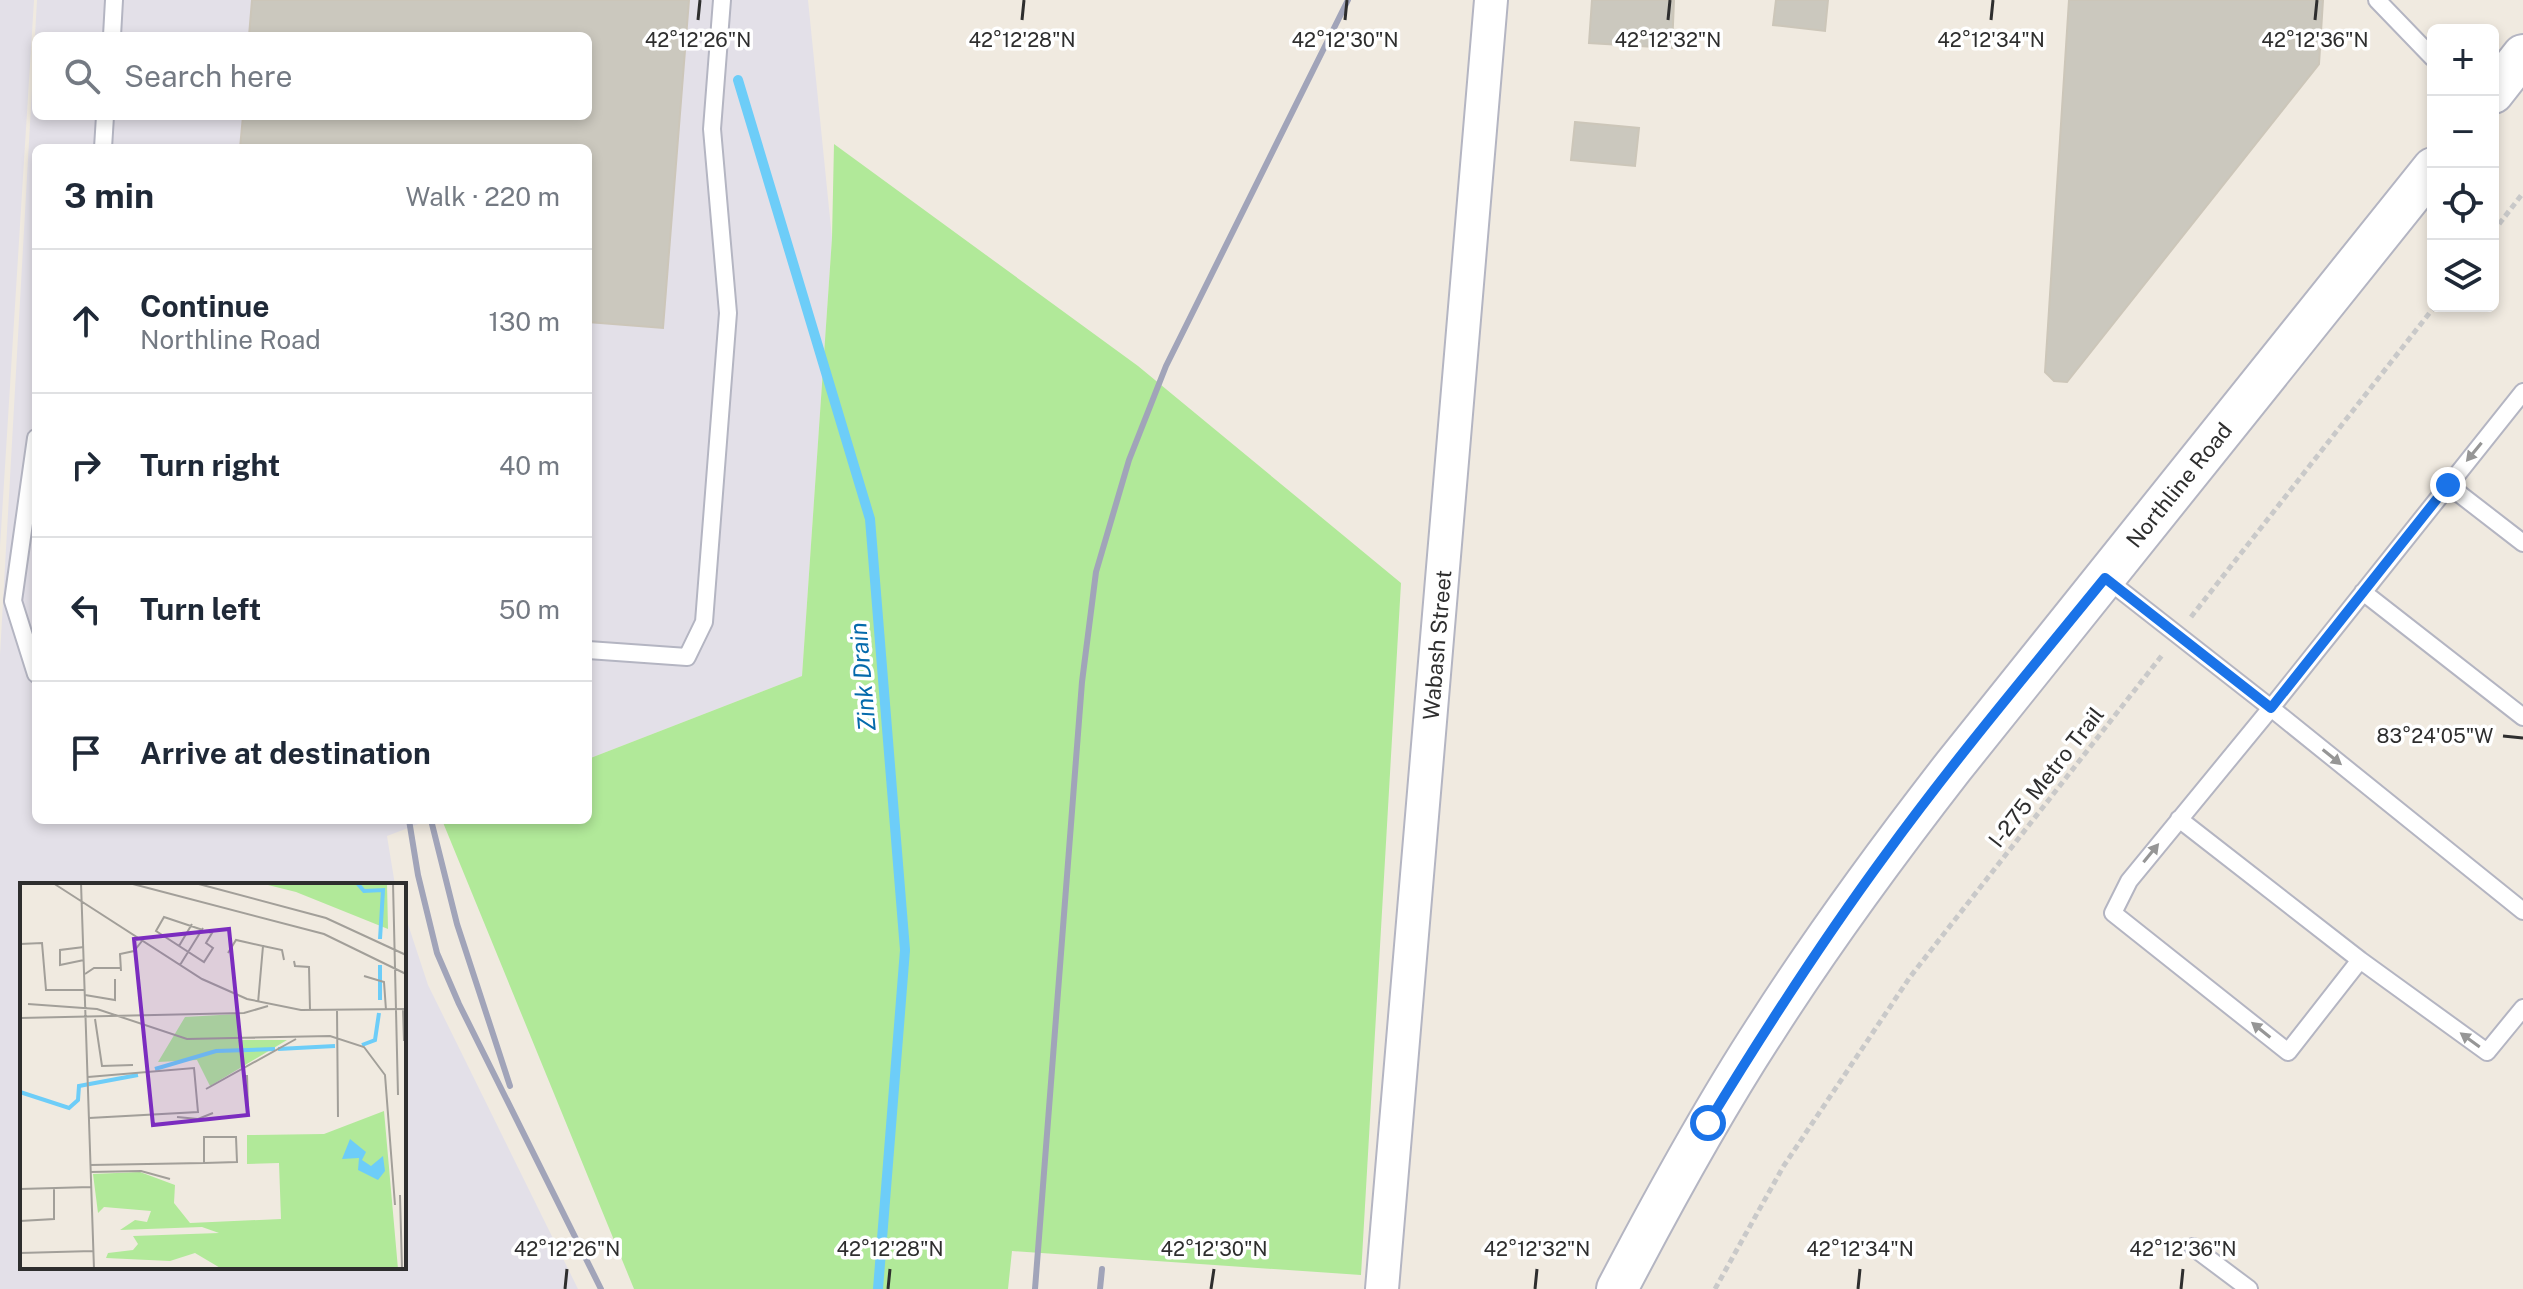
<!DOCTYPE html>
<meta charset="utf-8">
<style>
:root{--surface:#fff;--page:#f6f6f7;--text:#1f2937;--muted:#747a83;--line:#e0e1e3}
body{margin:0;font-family:"Public Sans",sans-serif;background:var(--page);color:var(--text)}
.controls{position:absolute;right:24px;top:24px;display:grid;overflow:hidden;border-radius:12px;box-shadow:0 4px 12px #0003}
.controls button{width:72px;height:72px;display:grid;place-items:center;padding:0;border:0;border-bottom:2px solid var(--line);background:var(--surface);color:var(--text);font:40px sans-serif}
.stop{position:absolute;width:24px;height:24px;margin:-18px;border:6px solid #1a73e8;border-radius:50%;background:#fff}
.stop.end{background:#1a73e8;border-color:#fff;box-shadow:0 2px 8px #0008}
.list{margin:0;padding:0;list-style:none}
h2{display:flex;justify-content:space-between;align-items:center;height:104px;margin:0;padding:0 32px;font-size:34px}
h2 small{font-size:26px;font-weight:400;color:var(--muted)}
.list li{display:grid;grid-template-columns:52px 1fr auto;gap:24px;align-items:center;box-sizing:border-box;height:144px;padding:0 32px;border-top:2px solid var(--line)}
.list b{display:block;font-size:30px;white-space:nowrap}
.list p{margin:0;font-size:26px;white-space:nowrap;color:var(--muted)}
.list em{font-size:26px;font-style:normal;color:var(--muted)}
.icon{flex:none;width:44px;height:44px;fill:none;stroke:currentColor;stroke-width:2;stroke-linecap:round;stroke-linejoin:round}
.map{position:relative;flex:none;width:2523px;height:1289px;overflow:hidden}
.search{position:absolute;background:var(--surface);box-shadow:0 4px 12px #0003;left:32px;top:32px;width:560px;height:88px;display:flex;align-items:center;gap:20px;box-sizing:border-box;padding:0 28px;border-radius:12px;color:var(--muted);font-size:30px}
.panel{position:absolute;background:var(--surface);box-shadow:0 4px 12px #0003;left:32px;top:144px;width:560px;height:680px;border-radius:12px}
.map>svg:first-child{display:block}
.industrial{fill:#e3e0e8;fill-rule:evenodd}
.green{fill:#b1e999}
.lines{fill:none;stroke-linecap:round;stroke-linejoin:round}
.stream{stroke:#6dcdf8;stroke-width:10}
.building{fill:#cbc8be;stroke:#ccc6b9;stroke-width:2}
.service-casing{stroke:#b4b5c2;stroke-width:20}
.minor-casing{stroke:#b4b5c2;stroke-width:36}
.tertiary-casing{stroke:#b4b5c2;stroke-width:44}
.path{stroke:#c9c9c9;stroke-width:5;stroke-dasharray:6 4;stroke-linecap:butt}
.service{stroke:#fff;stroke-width:16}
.minor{stroke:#fff;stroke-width:32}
.tertiary{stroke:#fff;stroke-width:40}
.rail{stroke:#a1a4b9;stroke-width:6}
.oneway{fill:#969696}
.route{stroke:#1a73e8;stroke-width:10}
.ticks{fill:none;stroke:#2e2e2e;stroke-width:3}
.labels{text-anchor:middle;stroke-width:7;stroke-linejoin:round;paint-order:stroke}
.street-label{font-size:22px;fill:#2e2e2e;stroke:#fff}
.water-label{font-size:24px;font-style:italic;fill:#046aac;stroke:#fff}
.inset-river{fill:none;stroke:#6dcdf8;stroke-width:4}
.inset-road{fill:none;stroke:#a29f99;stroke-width:2}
.view{fill:#7b2cbf;fill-opacity:0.15;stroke:#7b2cbf;stroke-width:4}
.inset-edge{fill:none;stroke:#2e2e2e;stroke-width:4}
.ticks-label{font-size:20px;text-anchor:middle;fill:#2e2e2e;stroke:#fff;stroke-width:7;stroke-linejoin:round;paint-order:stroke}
</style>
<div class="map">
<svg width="2523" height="1289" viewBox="0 0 2523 1289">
<rect width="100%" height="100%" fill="#f0eae0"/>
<path class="industrial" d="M0 0H34L0 547Z
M37 0H808L832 238 802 676 588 759V148H36V820H429L387 836 395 885H22V1267H404V912L428 985 578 1289H0V655ZM36 36H588V116H36Z"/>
<path class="green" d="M834 144 1138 366 1401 583 1361 1275 1012 1251 1008 1289H634L442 820H588V759L802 676 832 238Z"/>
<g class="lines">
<path class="stream" d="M738 80 870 519 905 950 878 1289"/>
</g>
<path class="building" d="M252 0H689L663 328 588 322V148H240L243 116H588V36H249Z
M1592 0H1674L1672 48 1589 43Z
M1776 0H1828L1825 31 1773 25Z
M2069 0H2323L2319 64 2067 382 2054 381 2045 372Z
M1575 122 1639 128 1635 166 1571 160Z"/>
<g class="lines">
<defs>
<path id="service" d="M2377 0 2433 58
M112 36 114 0
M103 148 105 116
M2523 392 2271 708 2129 881 2113 913 2288 1052 2360 960 2487 1052 2523 1008
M36 438 13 601 36 674
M2448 485 2523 543
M2105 578 2271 708 2523 911
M2363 592 2523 717
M588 650 687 657 704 622 728 313 712 129 722 0
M2179 819 2360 960
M2193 1247 2249 1289"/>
<path id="minor" d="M1382 1289 1491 0"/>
<path id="tertiary" d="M2493 93 2523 55
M1617 1289C1663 1201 1711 1113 1765 1030 1823 939 1887 852 1953 767L2433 168"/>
</defs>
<use href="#service" class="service-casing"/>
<use href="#minor" class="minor-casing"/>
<use href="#tertiary" class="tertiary-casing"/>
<path class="path" d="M2493 232 2523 193
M2191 617 2435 306
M1715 1289 1783 1167 1910 977 2163 654"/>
<use href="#service" class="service"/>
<use href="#minor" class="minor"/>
<use href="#tertiary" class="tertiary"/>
<path class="rail" d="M409 820 418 875 437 953 459 1004 601 1289
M431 820 457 924 510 1086
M1035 1289 1082 682 1096 572 1129 460 1166 366 1348 0
M1100 1289 1102 1269"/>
</g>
<defs><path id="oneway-solid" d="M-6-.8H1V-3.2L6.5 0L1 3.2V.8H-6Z" transform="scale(2)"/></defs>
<g class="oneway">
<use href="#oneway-solid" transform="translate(2474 452) rotate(129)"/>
<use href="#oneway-solid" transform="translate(2332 757) rotate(39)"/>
<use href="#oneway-solid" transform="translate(2151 853) rotate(-51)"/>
<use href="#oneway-solid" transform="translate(2261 1030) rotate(-141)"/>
<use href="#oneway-solid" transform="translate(2470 1040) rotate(-144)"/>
</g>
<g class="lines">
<path class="route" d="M1708 1123C1764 1031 1822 941 1886 854 1955 759 2031 669 2105 578L2271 708 2448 485"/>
</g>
<path class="ticks" d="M698 20 700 0M1022 20 1024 0M1345 20 1347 0M1668 20 1670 0M1991 20 1993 0M2315 20 2317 0M2503 736 2523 738M565 1289 567 1269M888 1289 890 1269M1211 1289 1214 1269M1535 1289 1537 1269M1858 1289 1860 1269M2181 1289 2183 1269"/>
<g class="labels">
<g class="street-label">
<text transform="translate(2179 485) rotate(-51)" y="8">Northline Road</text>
<text transform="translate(1437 645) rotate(-85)" y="8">Wabash Street</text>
<text transform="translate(2046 777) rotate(-52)" y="8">I-275 Metro Trail</text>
</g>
<g class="water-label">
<text transform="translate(863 677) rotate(-95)" y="8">Zink Drain</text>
</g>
</g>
<g transform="translate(20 883)">
<rect width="386" height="386" fill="#f0eae0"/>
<path d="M240 0H367L368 46 276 9ZM217 131 218 157H267L190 203 177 177 138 179 165 134ZM364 228 378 386H202L175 370 150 378 86 375 88 370 113 367 118 361 113 353 199 350 182 344 100 347 115 337 127 339 131 328 84 324 78 330 73 291 120 289 155 302 154 320 170 340 261 336 259 280 227 281V252L304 251Z" fill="#b1e999"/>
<path d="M330 256 346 269 342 277 351 283 363 273 365 288 358 297 338 287 339 275 322 276Z" fill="#6dcdf8"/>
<path class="inset-river" d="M337 0 344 8 363 7 360 56M360 117V82M342 162 355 157 359 130M258 166 315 163M135 186 196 168 255 166M0 209 49 225 58 217 59 203 118 192"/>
<path class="inset-road" d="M33 0 182 96 227 116 281 127 386 126M61 0 74 386M109 0 304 51 386 91M175 0 306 35 386 72M373 0 378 212M144 34 192 50 186 60 193 65 184 79 136 48ZM0 61 22 60 26 107H65M159 63 172 41M243 63 262 67 264 77M64 64 40 67V82L64 77M208 70 216 57 243 63 238 120M274 78 275 83 289 84 290 127M160 82 183 45M101 88 100 71 114 68 122 58M65 91 74 85H100M344 93 364 99 366 127M65 112 95 117V96M8 121 77 126 167 156 310 153 344 164 365 192 375 322M383 126 384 158M317 127 318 234M0 135 224 130 248 123M75 136 82 183 113 182M227 192 228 228M68 194 174 185 178 229 69 235M186 206 276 156M157 234 178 236 193 230M70 282 184 280V254H216L217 279 184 280M70 289 121 288 150 296M0 306 71 304M380 312 382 386M0 338 34 336V305M0 370 73 368"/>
<path class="view" d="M209 46 228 232 133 242 114 56Z"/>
<rect width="386" height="386" class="inset-edge"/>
</g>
<g class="ticks-label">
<text x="698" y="47">42°12'26"N</text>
<text x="1022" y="47">42°12'28"N</text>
<text x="1345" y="47">42°12'30"N</text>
<text x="1668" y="47">42°12'32"N</text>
<text x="1991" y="47">42°12'34"N</text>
<text x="2315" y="47">42°12'36"N</text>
<text x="2435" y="743">83°24'05"W</text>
<text x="567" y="1256">42°12'26"N</text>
<text x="890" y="1256">42°12'28"N</text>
<text x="1214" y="1256">42°12'30"N</text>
<text x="1537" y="1256">42°12'32"N</text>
<text x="1860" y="1256">42°12'34"N</text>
<text x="2183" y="1256">42°12'36"N</text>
</g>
</svg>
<div class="controls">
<button>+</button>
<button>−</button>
<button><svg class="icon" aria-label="locate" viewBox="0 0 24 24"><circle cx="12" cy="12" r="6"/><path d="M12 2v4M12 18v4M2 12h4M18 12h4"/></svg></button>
<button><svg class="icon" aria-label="layers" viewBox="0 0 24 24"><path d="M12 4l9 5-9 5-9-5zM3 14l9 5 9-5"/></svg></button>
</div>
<div class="stop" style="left:1708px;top:1123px"></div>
<div class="stop end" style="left:2448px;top:485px"></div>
<div class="search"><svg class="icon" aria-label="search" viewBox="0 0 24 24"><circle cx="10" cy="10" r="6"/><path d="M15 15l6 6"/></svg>Search here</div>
<section class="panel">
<h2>3 min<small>Walk · 220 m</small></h2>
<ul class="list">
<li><svg class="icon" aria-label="ahead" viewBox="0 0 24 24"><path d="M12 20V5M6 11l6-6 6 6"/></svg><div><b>Continue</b><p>Northline Road</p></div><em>130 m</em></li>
<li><svg class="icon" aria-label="right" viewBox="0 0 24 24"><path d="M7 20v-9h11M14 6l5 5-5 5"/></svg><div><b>Turn right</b></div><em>40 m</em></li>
<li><svg class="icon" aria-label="left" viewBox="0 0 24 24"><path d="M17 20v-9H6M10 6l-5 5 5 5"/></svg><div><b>Turn left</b></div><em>50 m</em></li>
<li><svg class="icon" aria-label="arrive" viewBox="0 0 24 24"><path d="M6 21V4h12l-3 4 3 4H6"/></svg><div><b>Arrive at destination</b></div></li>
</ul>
</section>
</div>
